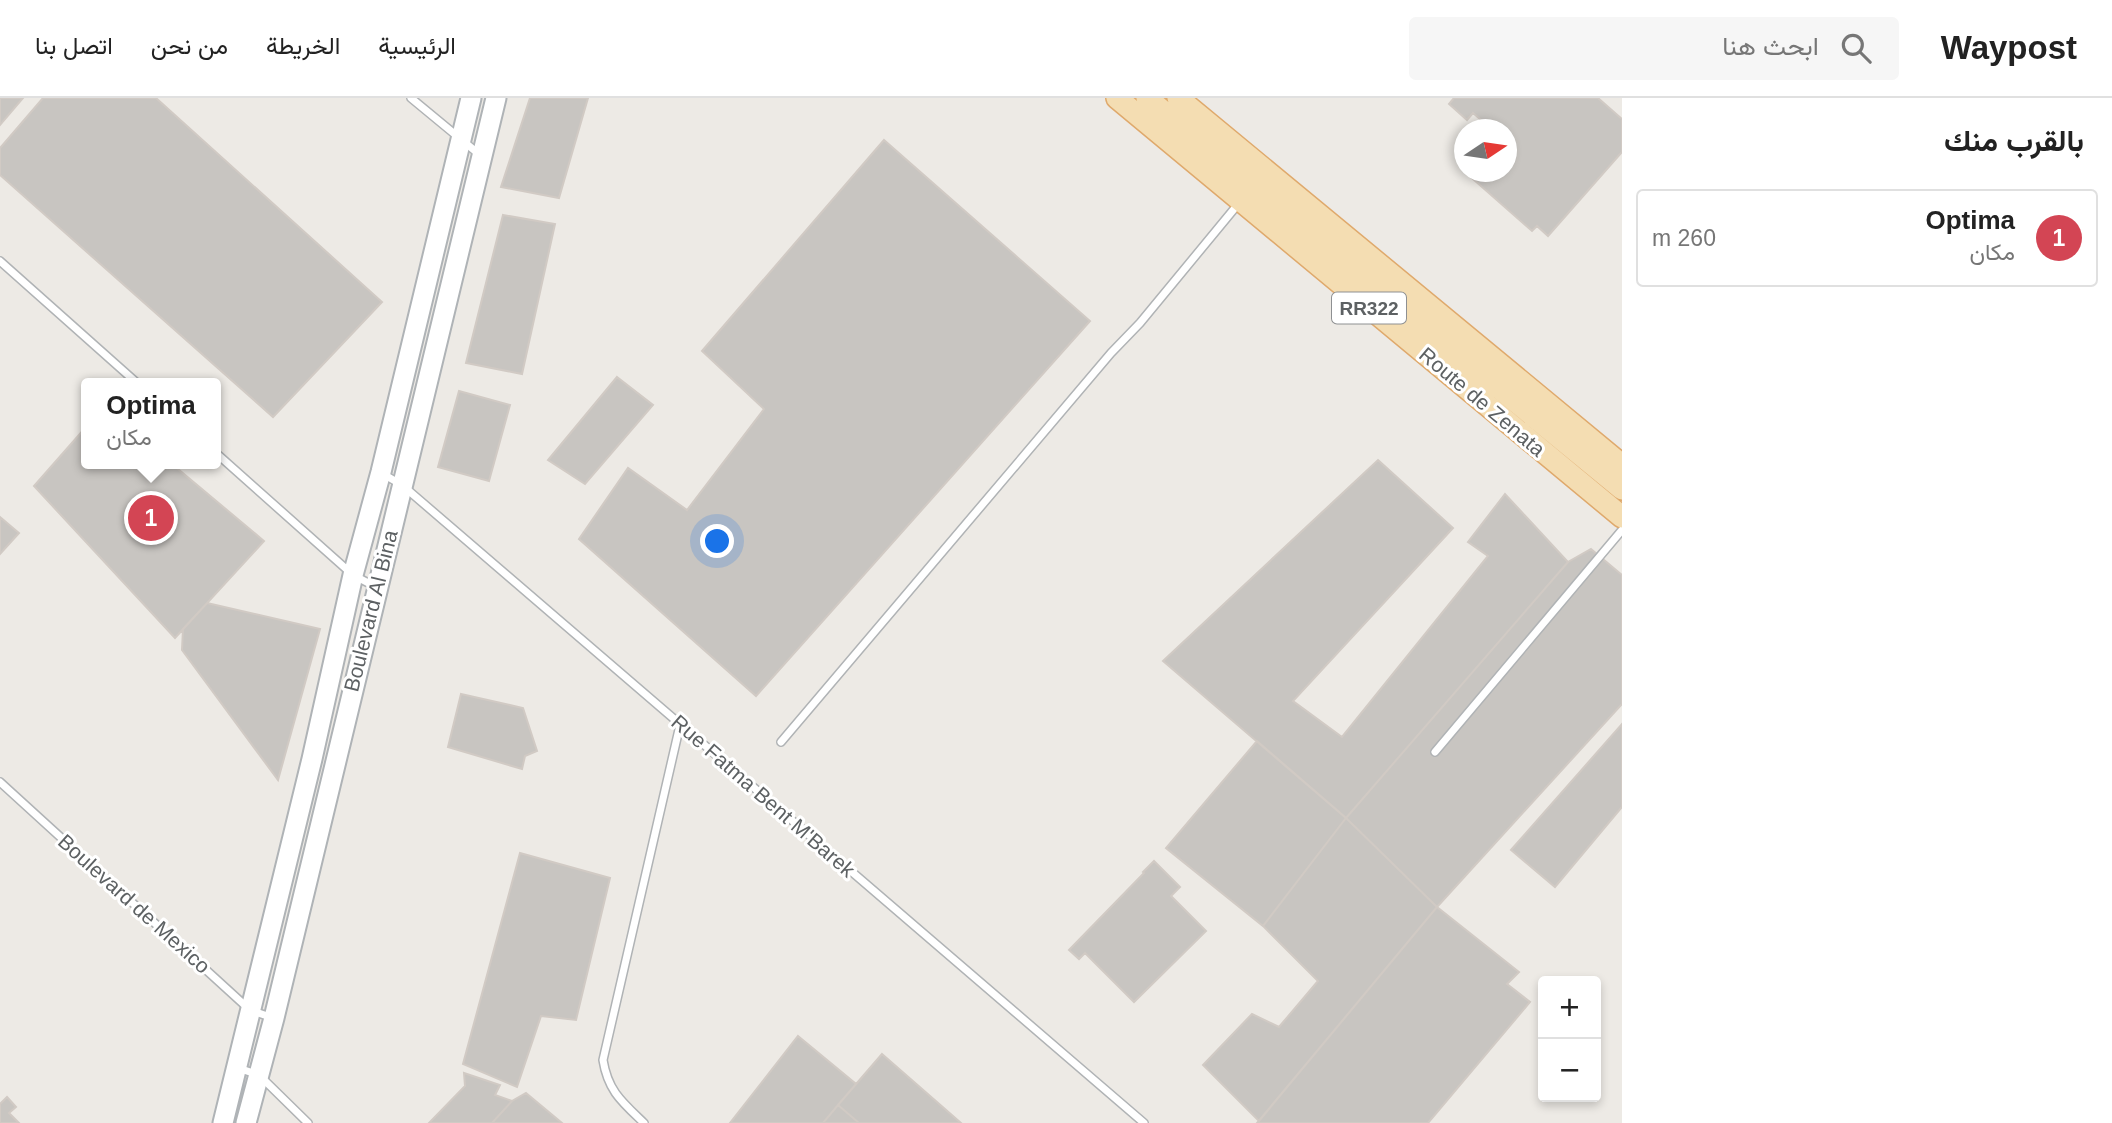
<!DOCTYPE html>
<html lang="ar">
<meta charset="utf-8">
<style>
:root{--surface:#fff;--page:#f6f6f6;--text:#222;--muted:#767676;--line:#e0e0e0;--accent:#d34554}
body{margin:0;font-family:Arial,Vazirmatn,sans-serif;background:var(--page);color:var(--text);direction:rtl}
.controls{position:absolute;right:21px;bottom:21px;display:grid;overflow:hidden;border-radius:7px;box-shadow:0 4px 10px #0003}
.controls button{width:63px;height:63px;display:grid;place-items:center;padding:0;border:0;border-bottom:2px solid var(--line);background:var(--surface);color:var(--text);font:35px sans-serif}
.compass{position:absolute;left:1454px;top:21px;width:63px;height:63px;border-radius:50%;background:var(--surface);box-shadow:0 4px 10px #0003;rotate:77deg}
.you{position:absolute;left:718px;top:444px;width:24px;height:24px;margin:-18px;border:5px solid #fff;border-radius:50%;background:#1a73e8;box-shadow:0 0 0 10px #1a73e833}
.badge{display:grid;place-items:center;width:46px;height:46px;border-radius:50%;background:var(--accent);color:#fff;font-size:23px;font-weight:700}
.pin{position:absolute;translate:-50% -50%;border:4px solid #fff;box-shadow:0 2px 7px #0006}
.popup{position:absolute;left:81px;top:280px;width:140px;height:91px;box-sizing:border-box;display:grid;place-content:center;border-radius:7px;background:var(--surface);filter:drop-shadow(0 2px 5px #0005);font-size:23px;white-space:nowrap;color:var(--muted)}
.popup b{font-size:26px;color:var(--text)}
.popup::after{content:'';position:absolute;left:50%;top:100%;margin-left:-14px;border:14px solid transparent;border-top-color:var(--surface)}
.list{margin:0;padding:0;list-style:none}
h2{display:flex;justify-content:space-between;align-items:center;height:91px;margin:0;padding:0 28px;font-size:30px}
h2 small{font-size:23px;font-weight:400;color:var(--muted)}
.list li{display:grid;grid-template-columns:46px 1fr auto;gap:21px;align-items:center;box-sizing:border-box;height:98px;margin:0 14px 14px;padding:0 14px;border:2px solid var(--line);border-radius:7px}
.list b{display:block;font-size:26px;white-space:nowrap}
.list p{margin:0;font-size:23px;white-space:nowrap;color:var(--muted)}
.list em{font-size:23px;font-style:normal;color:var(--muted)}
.icon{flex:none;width:38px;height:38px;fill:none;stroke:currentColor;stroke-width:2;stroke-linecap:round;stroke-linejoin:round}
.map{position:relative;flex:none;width:1622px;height:1025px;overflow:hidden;direction:ltr}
header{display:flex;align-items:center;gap:42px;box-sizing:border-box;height:98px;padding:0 35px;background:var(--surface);border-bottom:2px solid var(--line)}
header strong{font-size:33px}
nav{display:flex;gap:38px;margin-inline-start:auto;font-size:24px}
.search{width:490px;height:63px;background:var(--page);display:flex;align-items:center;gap:18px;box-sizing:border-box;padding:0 24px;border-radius:7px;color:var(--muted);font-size:26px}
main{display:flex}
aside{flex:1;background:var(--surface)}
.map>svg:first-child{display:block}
.building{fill:#c8c5c1;stroke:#d1cac4;stroke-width:2}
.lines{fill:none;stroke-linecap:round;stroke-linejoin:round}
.service-casing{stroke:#b0b3b5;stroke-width:10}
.secondary-casing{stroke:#afb3b6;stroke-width:23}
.primary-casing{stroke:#dfa96c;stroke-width:24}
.service{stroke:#fff;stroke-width:7}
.secondary{stroke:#fff;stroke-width:19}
.primary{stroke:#f4ddb2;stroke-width:21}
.labels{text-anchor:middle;stroke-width:6;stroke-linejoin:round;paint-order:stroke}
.shield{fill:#fff;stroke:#8e9092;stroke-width:2}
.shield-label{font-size:19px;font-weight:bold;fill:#5d6163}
.street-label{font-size:21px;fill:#5d6163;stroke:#fff}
</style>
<header>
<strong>Waypost</strong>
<div class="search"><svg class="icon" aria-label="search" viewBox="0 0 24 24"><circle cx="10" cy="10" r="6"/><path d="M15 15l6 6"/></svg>ابحث هنا</div>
<nav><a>الرئيسية</a><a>الخريطة</a><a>من نحن</a><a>اتصل بنا</a></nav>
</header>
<main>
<aside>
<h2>بالقرب منك<small></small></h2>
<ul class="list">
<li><span class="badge">1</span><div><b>Optima</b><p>مكان</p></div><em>260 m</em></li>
</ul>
</aside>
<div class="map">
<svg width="1622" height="1025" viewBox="0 0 1622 1025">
<rect width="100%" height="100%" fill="#edeae5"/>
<path class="building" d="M0 0H23L0 27Z
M43 0H156L382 204 273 319 0 77V50Z
M530 0H588L559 100 501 89Z
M1454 0H1598L1622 21V54L1548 138 1537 128 1532 133 1465 74H1506V32H1487L1489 29 1473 15 1467 22 1449 6Z
M884 42 1090 223 756 598 579 441 628 370 687 412 764 311 702 253Z
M503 117 555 126 522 276 466 265Z
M617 279 653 307 585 386 548 362Z
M459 293 510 307 489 383 438 369Z
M86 329V366H172L264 443 175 540 34 388Z
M1378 362 1453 430 1293 603 1342 639 1488 458 1468 444 1505 396 1568 464 1346 720 1163 563Z
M0 419 19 435 0 456Z
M1591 451 1622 477V606L1437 809 1346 720 1568 464Z
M207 505 320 531 278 682 182 552 183 531Z
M461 596 523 610 537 653 525 658 522 671 448 649Z
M1622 626V709L1555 789 1511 752Z
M1257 643 1346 720 1263 828 1166 750Z
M1346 720 1437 809 1259 1023 1203 967 1252 916 1279 929 1318 883 1263 828Z
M520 755 610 780 576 922 541 918 517 989 463 966Z
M1154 763 1180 789 1171 798 1206 833 1134 904 1085 855 1079 861 1069 852 1144 775 1143 774Z
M1437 809 1519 874 1507 886 1530 904 1428 1025H1257Z
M798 938 856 986 823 1025H730Z
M882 956 961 1025H859L838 1007Z
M464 975 500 987 495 997 512 1003 492 1025H429L465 988Z
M526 995 562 1025H492L512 1003Z
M7 999 16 1009 9 1015 19 1025H0V1006Z
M838 1007 859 1025H823Z"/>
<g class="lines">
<defs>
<path id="service" d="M411 0 480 57
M0 163 137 285
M216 355 353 477 376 489
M383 376 402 387 1144 1025
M781 644 1111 255 1140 225 1239 105
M1435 654 1622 432
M0 684 250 912 273 920
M238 970 259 977 308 1025
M644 1025C622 1004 608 993 603 962L680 627"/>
<path id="secondary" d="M223 1025 312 661 353 477 381 374 471 0
M246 1025 274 920 496 0"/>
<path id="primary" d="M1117 0 1622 419
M1147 0 1622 391
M1178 0 1622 367"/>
</defs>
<use href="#service" class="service-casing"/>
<use href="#secondary" class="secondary-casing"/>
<use href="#primary" class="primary-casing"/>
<use href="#service" class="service"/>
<use href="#secondary" class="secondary"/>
<use href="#primary" class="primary"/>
</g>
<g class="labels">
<rect class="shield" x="1332" y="194.5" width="74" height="31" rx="5"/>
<g class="shield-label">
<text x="1369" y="217">RR322</text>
</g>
<g class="street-label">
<text transform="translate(1482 304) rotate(40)" y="7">Route de Zenata</text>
<text transform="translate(371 513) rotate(-76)" y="7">Boulevard Al Bina</text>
<text transform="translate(763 698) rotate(41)" y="7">Rue Fatma Bent M'Barek</text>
<text transform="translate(134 806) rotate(42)" y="7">Boulevard de Mexico</text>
</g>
</g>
</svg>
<div class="controls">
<button>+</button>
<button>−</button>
</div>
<svg class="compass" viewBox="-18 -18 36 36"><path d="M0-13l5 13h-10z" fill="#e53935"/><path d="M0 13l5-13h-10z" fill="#767676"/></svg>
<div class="you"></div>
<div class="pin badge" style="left:151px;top:420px">1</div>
<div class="popup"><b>Optima</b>مكان</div>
</div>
</main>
